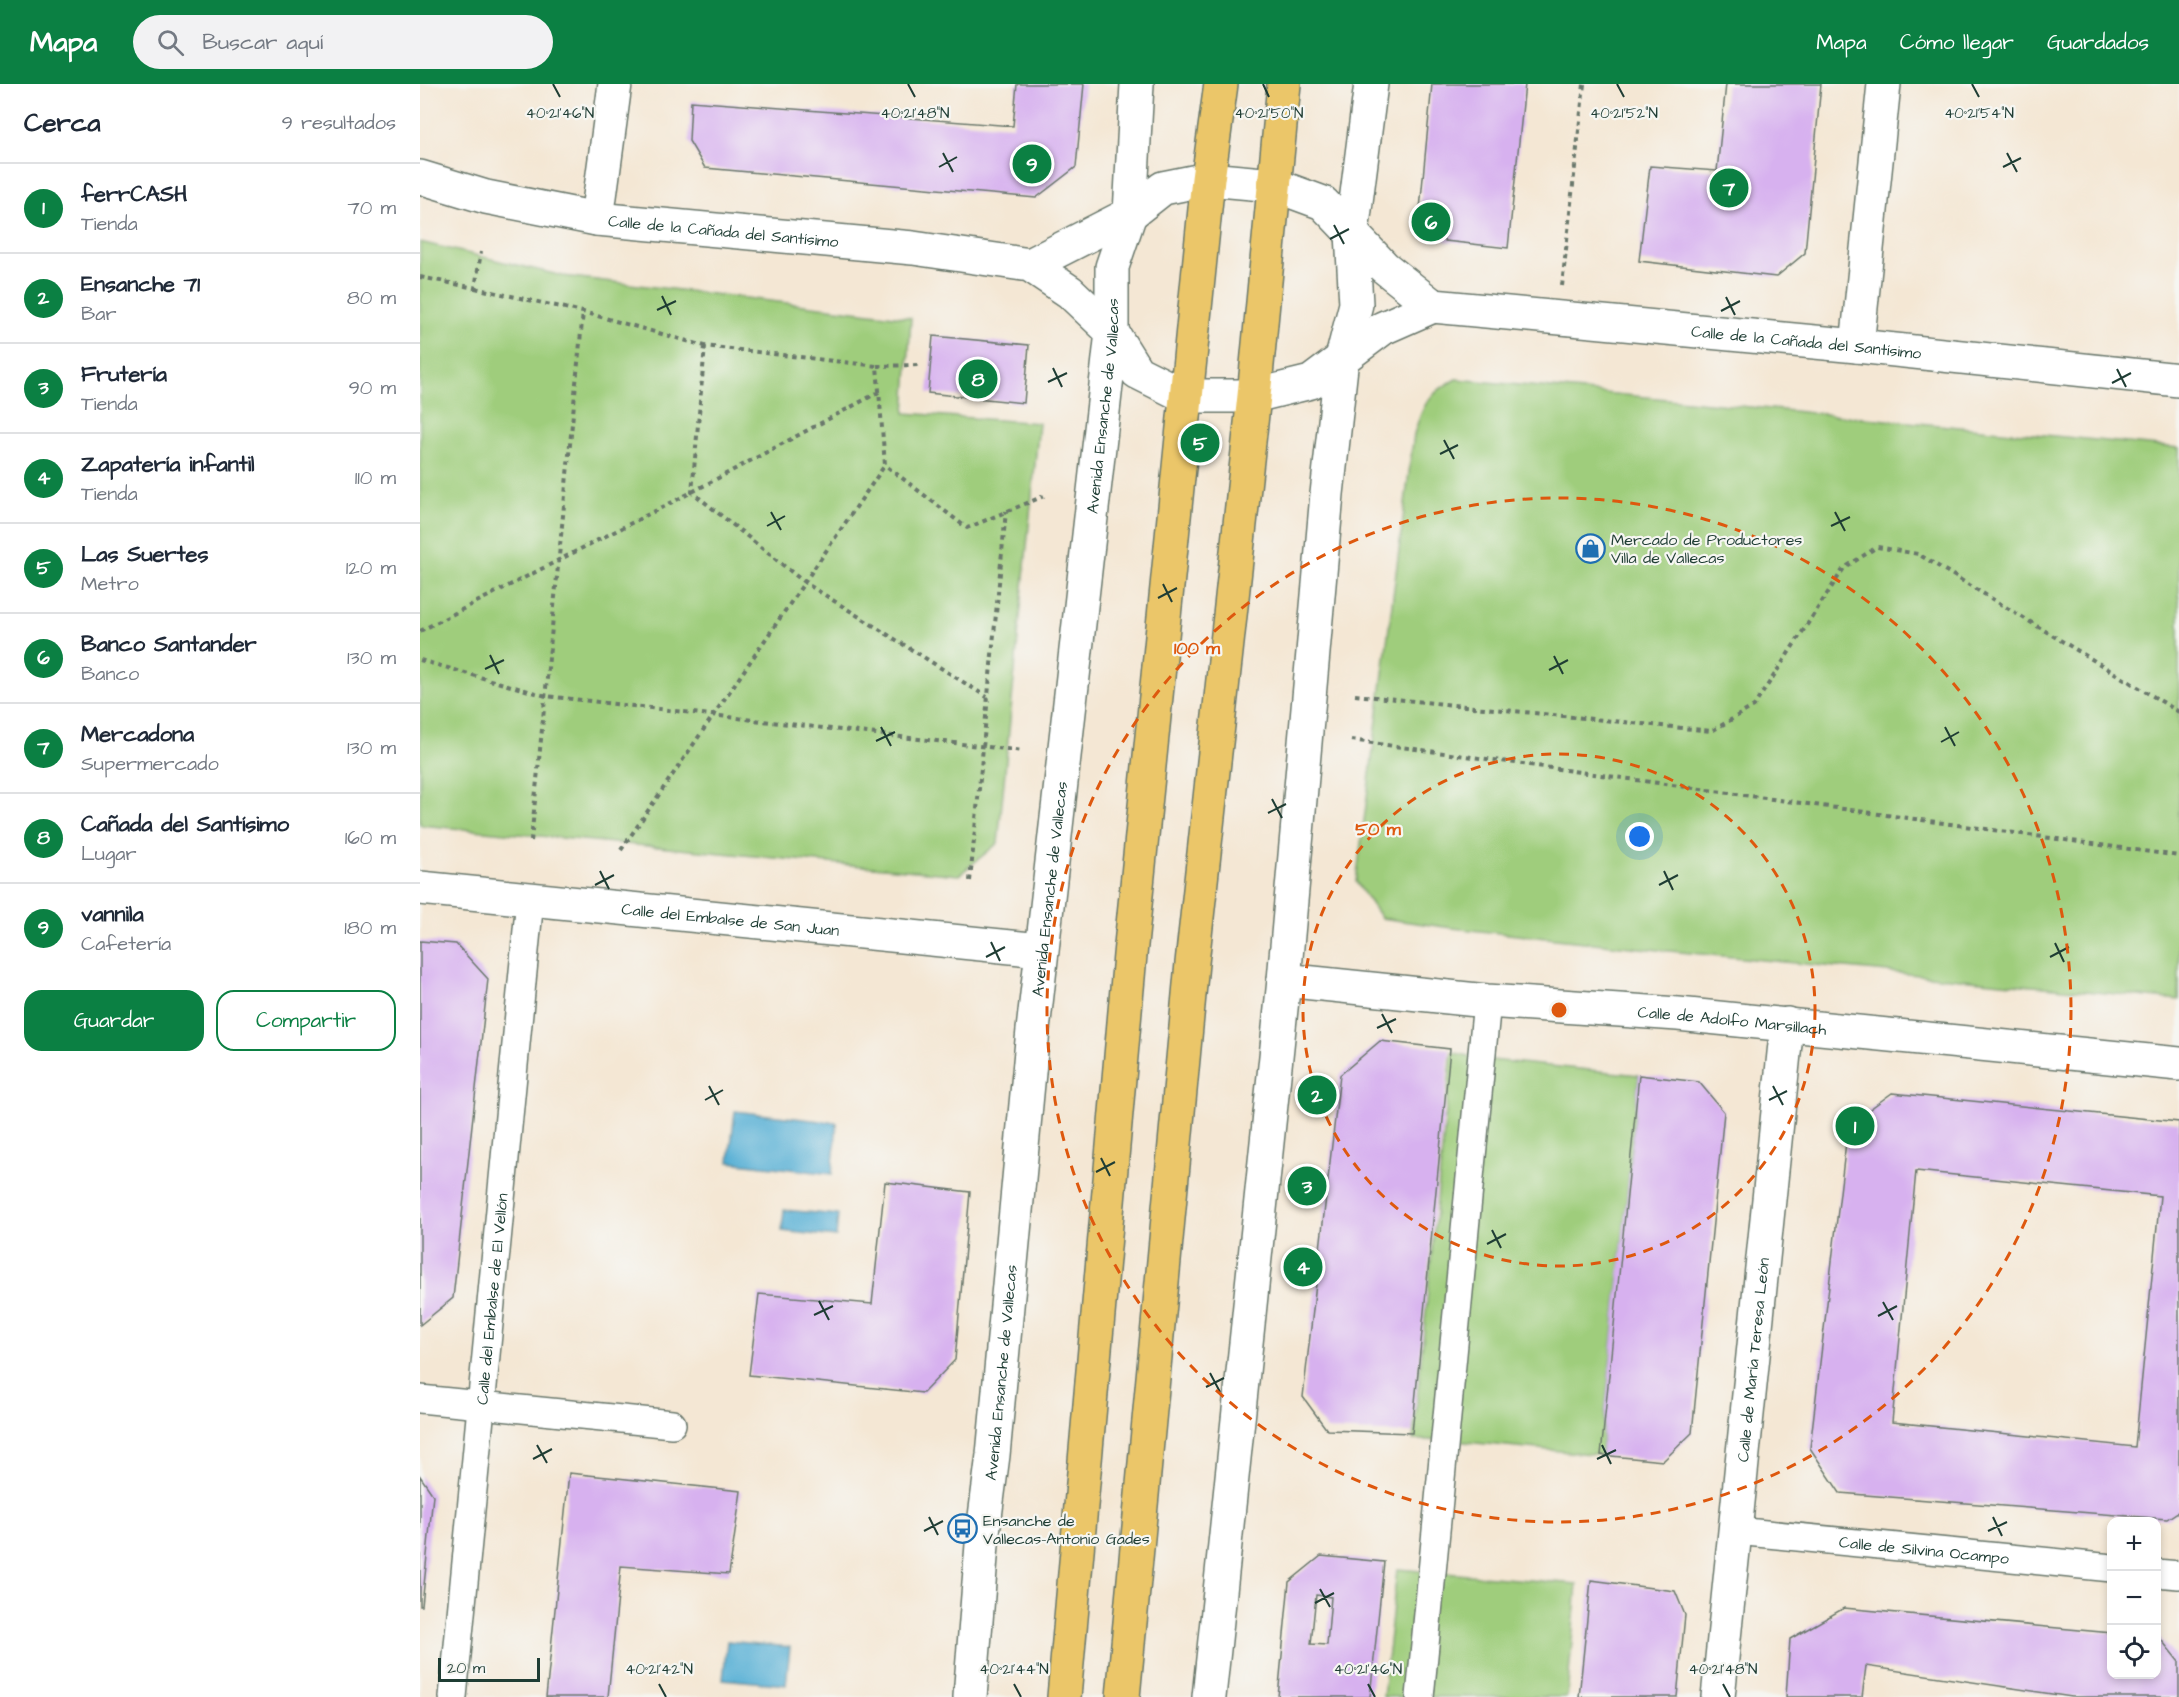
<!DOCTYPE html>
<html lang="es">
<meta charset="utf-8">
<style>
:root{--surface:#fff;--page:#f2f2f3;--text:#1f2937;--muted:#747a83;--line:#e0e1e3;--accent:#0b8043}
body{margin:0;font-family:"Architects Daughter",sans-serif;background:var(--page);color:var(--text)}
.controls{position:absolute;right:18px;bottom:18px;display:grid;overflow:hidden;border-radius:12px;box-shadow:0 3px 9px #0003}
.controls button{width:54px;height:54px;display:grid;place-items:center;padding:0;border:0;border-bottom:2px solid var(--line);background:var(--surface);color:var(--text);font:30px sans-serif}
.scale{position:absolute;left:18px;bottom:15px;width:102px;box-sizing:border-box;padding-left:6px;border:3px solid #1f3d34;border-top:0;font-size:16px;line-height:21px;white-space:nowrap;color:#1f3d34;-webkit-text-stroke:4px #f6f6f2;paint-order:stroke}
.you{position:absolute;left:1220px;top:753px;width:21px;height:21px;margin:-15px;border:4px solid #fff;border-radius:50%;background:#1a73e8;box-shadow:0 0 0 9px #1a73e833}
.badge{display:grid;place-items:center;width:39px;height:39px;border-radius:50%;background:var(--accent);color:#fff;font-size:20px;font-weight:700}
.pin{position:absolute;translate:-50% -50%;border:3px solid #fff;box-shadow:0 2px 6px #0006}
.list{margin:0;padding:0;list-style:none}
h2{display:flex;justify-content:space-between;align-items:center;height:78px;margin:0;padding:0 24px;font-size:26px}
h2 small{font-size:20px;font-weight:400;color:var(--muted)}
.list li{display:grid;grid-template-columns:39px 1fr auto;gap:18px;align-items:center;box-sizing:border-box;height:90px;padding:0 24px;border-top:2px solid var(--line)}
.list b{display:block;font-size:22px;white-space:nowrap}
.list p{margin:0;font-size:20px;white-space:nowrap;color:var(--muted)}
.list em{font-size:20px;font-style:normal;color:var(--muted)}
.actions{display:flex;gap:12px;padding:18px 24px}
.actions a{flex:1;padding:14px 0;border:2px solid var(--accent);border-radius:18px;text-align:center;font-size:21px;color:var(--accent)}
.actions .main{background:var(--accent);color:#fff}
.icon{flex:none;width:33px;height:33px;fill:none;stroke:currentColor;stroke-width:2;stroke-linecap:round;stroke-linejoin:round}
.map{position:relative;flex:none;width:1759px;height:1613px;overflow:hidden}
header{display:flex;align-items:center;gap:36px;box-sizing:border-box;height:84px;padding:0 30px;background:var(--accent);color:#fff}
header strong{font-size:28px}
nav{display:flex;gap:33px;margin-inline-start:auto;font-size:21px}
.search{width:420px;height:54px;background:var(--page);display:flex;align-items:center;gap:15px;box-sizing:border-box;padding:0 21px;border-radius:33px;color:var(--muted);font-size:22px}
main{display:flex}
aside{flex:1;background:var(--surface)}
.map>svg:first-child{display:block}
.green{fill:#9fcd7b;stroke:#5f8558;stroke-width:1.5}
.water{fill:#58b0d5;stroke:#3c7684;stroke-width:1.5}
.building{fill:#d7b1ef;fill-rule:evenodd}
.lines{fill:none;stroke-linecap:round;stroke-linejoin:round}
.pedestrian-casing{stroke:#6a786c;stroke-width:30}
.minor-casing{stroke:#6a786c;stroke-width:36}
.tertiary-casing{stroke:#6a786c;stroke-width:36}
.primary-casing{stroke:#6a786c;stroke-width:36}
.path{stroke:#6a786c;stroke-width:4;stroke-dasharray:4.5 4.5;stroke-linecap:butt}
.pedestrian{stroke:#fff;stroke-width:27}
.minor{stroke:#fff;stroke-width:33}
.tertiary{stroke:#fff;stroke-width:33}
.primary{stroke:#ebc669;stroke-width:33}
.ticks{fill:none;stroke:#1f3d34;stroke-width:2}
.ring{fill:none;stroke:#de580e;stroke-width:3;stroke-dasharray:10 8}
.labels{text-anchor:middle;stroke-width:4.5;stroke-linejoin:round;paint-order:stroke}
.street-label{font-size:16px;fill:#1f3d34;stroke:#f6f6f2}
.poi-label{font-size:16px;fill:#1f3d34;stroke:#f6f6f2;text-anchor:start}
.ticks-label{font-size:15px;text-anchor:middle;fill:#1f3d34;stroke:#f6f6f2;stroke-width:4.5;stroke-linejoin:round;paint-order:stroke}
.centre{fill:#de580e;stroke:#f6f6f2;stroke-width:3}
.ring-label{font-size:18px;text-anchor:middle;font-weight:bold;fill:#de580e;stroke:#f6f6f2;stroke-width:4.5;stroke-linejoin:round;paint-order:stroke}
</style>
<header>
<strong>Mapa</strong>
<div class="search"><svg class="icon" aria-label="search" viewBox="0 0 24 24"><circle cx="10" cy="10" r="6"/><path d="M15 15l6 6"/></svg>Buscar aquí</div>
<nav><a>Mapa</a><a>Cómo llegar</a><a>Guardados</a></nav>
</header>
<main>
<aside>
<h2>Cerca<small>9 resultados</small></h2>
<ul class="list">
<li><span class="badge">1</span><div><b>ferrCASH</b><p>Tienda</p></div><em>70 m</em></li>
<li><span class="badge">2</span><div><b>Ensanche 71</b><p>Bar</p></div><em>80 m</em></li>
<li><span class="badge">3</span><div><b>Frutería</b><p>Tienda</p></div><em>90 m</em></li>
<li><span class="badge">4</span><div><b>Zapatería infantil</b><p>Tienda</p></div><em>110 m</em></li>
<li><span class="badge">5</span><div><b>Las Suertes</b><p>Metro</p></div><em>120 m</em></li>
<li><span class="badge">6</span><div><b>Banco Santander</b><p>Banco</p></div><em>130 m</em></li>
<li><span class="badge">7</span><div><b>Mercadona</b><p>Supermercado</p></div><em>130 m</em></li>
<li><span class="badge">8</span><div><b>Cañada del Santísimo</b><p>Lugar</p></div><em>160 m</em></li>
<li><span class="badge">9</span><div><b>vannila</b><p>Cafetería</p></div><em>180 m</em></li>
</ul>
<div class="actions"><a class="main">Guardar</a><a>Compartir</a></div>
</aside>
<div class="map">
<svg width="1759" height="1613" viewBox="0 0 1759 1613">
<rect width="100%" height="100%" fill="#f6f6f2"/>
<filter id="ink" filterUnits="userSpaceOnUse"><feTurbulence type="fractalNoise" baseFrequency=".0167" numOctaves="2"/><feDisplacementMap in="SourceGraphic" scale="12" xChannelSelector="R" yChannelSelector="G"/><feConvolveMatrix kernelMatrix="1 2 1 2 8 2 1 2 1" color-interpolation-filters="sRGB"/></filter>
<filter id="wash" filterUnits="userSpaceOnUse"><feTurbulence type="fractalNoise" baseFrequency=".008" numOctaves="4" result="noise"/><feDisplacementMap in="SourceGraphic" scale="24" xChannelSelector="R" yChannelSelector="G"/><feGaussianBlur stdDeviation="1.35" result="paint"/><feColorMatrix in="noise" values="0 0 0 0 0 0 0 0 0 0 0 0 0 0 0 0 0 1.4 0 .05"/><feComposite in="paint" operator="in"/></filter>
<g filter="url(#wash)">
<rect width="100%" height="100%" fill="#f4e7d4"/>
<path class="green" d="M0 158 143 192 491 234 485 329 619 339 578 759 539 791 0 741Z
M1036 295 1759 364V916L1229 865 1032 844 961 834 936 798 994 350C1003 320 1008 310 1036 295Z
M1032 968 1061 975 1219 991 1181 1371 1025 1356H993Z
M977 1485 1157 1500 1147 1613H963Z"/>
<path class="water" d="M315 1027 417 1039 412 1090 309 1078Z
M364 1126 418 1131 416 1153 362 1147Z
M307 1557 370 1563 366 1601 303 1595Z"/>
<g id="blocks">
<path class="building" d="M597 0H664L656 83 616 114 285 84 269 57 271 17 593 42Z
M1012 0H1105L1088 164 1025 157 1000 125Z
M1306 0H1401L1385 169 1356 193 1219 177 1230 82 1297 87Z
M513 252 609 261 604 319 508 309Z
M0 857 36 860 68 895 33 1214 0 1241Z
M960 957 1030 965 992 1349 907 1346 883 1313 920 991Z
M1219 991 1279 998 1304 1028 1272 1349 1243 1377 1181 1371Z
M1472 1009 1759 1038V1427L1747 1435 1420 1409 1390 1364 1428 1041ZM1496 1087 1740 1112 1715 1363 1472 1338Z
M465 1098 550 1108 535 1276 503 1309 329 1291 339 1210 452 1220Z
M149 1389 321 1407 309 1490 201 1482 188 1613H126Z
M0 1392 13 1411 2 1522H0Z
M901 1472 964 1478 950 1613H858L869 1498ZM896 1511 911 1513 907 1561 891 1560Z
M1171 1496 1255 1507 1265 1531 1257 1613H1159Z
M1424 1524 1692 1549V1590H1736V1553H1739L1759 1578V1613H1652L1446 1582 1442 1613H1366L1370 1555Z"/>
</g>
</g>
<g filter="url(#ink)">
<use href="#blocks" fill-opacity="0" stroke="#6a786c" stroke-width="1.5"/>
<g class="lines">
<defs>
<g id="pedestrian">
<path d="M0 1315 252 1340"/>
<path id="s1" d="M1316 1447 1692 1484"/>
<path d="M1736 1489 1759 1491"/>
<path id="s2" d="M33 1613 110 815"/>
<path d="M1000 1613 1067 917"/>
</g>
<g id="minor">
<path id="s3" d="M0 93 66 113 177 135 493 164 610 181 650 208 692 248 717 288 765 312H834L891 298 963 244 1013 222 964 183 903 119 854 101 788 95 743 104 710 130 610 181"/>
<path d="M177 135 195 0"/>
<path id="s4" d="M1013 222 1437 262 1759 296"/>
<path d="M1437 262 1464 0"/>
<path id="s5" d="M0 804 621 866"/>
<path id="s6" d="M864 896 1067 917 1258 930 1759 980"/>
<path id="s7" d="M1298 1613 1367 940"/>
</g>
<g id="tertiary">
<path id="s8" d="M550 1613 563 1448 573 1371 613 946 692 248V183L710 130 717 0"/>
<path d="M789 1613 864 896 907 410 922 274 936 220 932 149 951 0"/>
</g>
<path id="primary" d="M644 1613 710 871 788 95 801 0
M703 1613 772 879 834 312 864 0"/>
</defs>
<use href="#pedestrian" class="pedestrian-casing"/>
<use href="#minor" class="minor-casing"/>
<use href="#tertiary" class="tertiary-casing"/>
<use href="#primary" class="primary-casing"/>
<path class="path" d="M0 193 55 204 61 168
M1142 202 1164 0
M55 204 163 228 285 262 457 282 465 381 547 444 624 412
M285 262 272 408 384 498 567 613
M457 282 500 281
M0 547 272 408 459 308
M0 576 126 612 603 667
M935 611 1292 647 1334 622 1424 484 1457 463 1498 470 1759 628
M931 656 1759 772
M111 757 163 228
M201 766 465 381
M550 797 586 427"/>
<use href="#pedestrian" class="pedestrian"/>
<use href="#minor" class="minor"/>
<use href="#tertiary" class="tertiary"/>
<use href="#primary" class="primary"/>
</g>
</g>
<path class="ticks" d="M133 0 140 13M488 0 495 13M843 0 849 13M1197 0 1204 13M1552 0 1559 13M523 69 533 88M1587 69 1597 88M519 83 537 73M1583 83 1601 74M914 141 924 160M910 155 929 145M242 212 251 231M1306 213 1315 231M237 226 256 217M1301 227 1320 217M633 284 642 303M1697 285 1706 303M628 298 647 289M1692 299 1711 289M1024 356 1034 375M1020 370 1038 361M351 428 361 446M1415 428 1425 447M347 442 365 432M1411 442 1430 433M743 500 752 518M738 514 757 504M70 571 79 590M1134 572 1143 590M65 585 84 576M1129 586 1148 576M461 643 471 662M1525 643 1535 662M456 657 475 648M1521 658 1539 648M852 715 862 734M848 729 866 720M180 787 189 805M1244 787 1253 806M175 801 194 791M1239 801 1258 791M571 858 580 877M1635 859 1644 878M566 873 585 863M1630 873 1649 863M962 930 972 949M957 944 976 935M289 1002 299 1021M1353 1002 1363 1021M285 1016 303 1006M1349 1016 1367 1007M681 1074 690 1092M676 1088 695 1078M1072 1146 1081 1164M1067 1160 1086 1150M399 1217 409 1236M1463 1218 1473 1236M394 1231 413 1222M1458 1232 1477 1222M790 1289 800 1308M786 1303 804 1294M117 1361 127 1379M1182 1361 1191 1380M113 1375 132 1365M1177 1375 1196 1366M509 1433 518 1451M1573 1433 1582 1452M504 1447 523 1437M1568 1447 1587 1438M900 1505 910 1523M895 1519 914 1509M239 1600 246 1613M594 1600 601 1613M948 1600 955 1613M1303 1600 1310 1613"/>
<g class="ring">
<circle cx="1139" cy="926" r="256"/>
<circle cx="1139" cy="926" r="512"/>
</g>
<defs>
<symbol id="shop-ring" viewBox="-11 -11 22 22"><circle r="9.5" fill="#f6f6f2" stroke="#1f6fb2" stroke-width="1.5"/><path d="M-5-2.5h2.3a2.7 3.5 0 0 1 5.4 0H5L5.5 6h-11ZM-1.5-2.5h3a1.5 2.3 0 0 0-3 0Z" fill="#1f6fb2"/></symbol>
<symbol id="bus-ring" viewBox="-11 -11 22 22"><circle r="9.5" fill="#f6f6f2" stroke="#1f6fb2" stroke-width="1.5"/><path d="M-5-6H5V4H4V6H2V4H-2V6H-4V4H-5ZM-3.5-4V0h7V-4ZM-3.5 1.2v1.5H-2V1.2ZM2 1.2v1.5H3.5V1.2Z" fill="#1f6fb2"/></symbol>
</defs>
<g fill-rule="evenodd">
<use href="#shop-ring" x="1154" y="448" width="33" height="33"/>
<use href="#bus-ring" x="526" y="1428" width="33" height="33"/>
</g>
<g class="labels">
<g class="street-label">
<text dy="6" stroke="none"><textPath href="#s3" startOffset="309">Calle de la Cañada del Santísimo</textPath></text>
<text dy="6" stroke="none"><textPath href="#s4" startOffset="375">Calle de la Cañada del Santísimo</textPath></text>
<text dy="6" stroke="none"><textPath href="#s8" startOffset="1298">Avenida Ensanche de Vallecas</textPath></text>
<text dy="6" stroke="none"><textPath href="#s8" startOffset="812">Avenida Ensanche de Vallecas</textPath></text>
<text dy="6" stroke="none"><textPath href="#s5" startOffset="312">Calle del Embalse de San Juan</textPath></text>
<text dy="6" stroke="none"><textPath href="#s6" startOffset="450">Calle de Adolfo Marsillach</textPath></text>
<text dy="6" stroke="none"><textPath href="#s2" startOffset="400">Calle del Embalse de El Vellón</textPath></text>
<text dy="6" stroke="none"><textPath href="#s7" startOffset="339">Calle de María Teresa León</textPath></text>
<text dy="6" stroke="none"><textPath href="#s8" startOffset="326">Avenida Ensanche de Vallecas</textPath></text>
<text dy="6" stroke="none"><textPath href="#s1" startOffset="189">Calle de Silvina Ocampo</textPath></text>
</g>
<g class="poi-label">
<text x="1191" y="461">Mercado de Productores<tspan x="1191" dy="18">Villa de Vallecas</tspan></text>
<text x="563" y="1442">Ensanche de<tspan x="563" dy="18">Vallecas-Antonio Gades</tspan></text>
</g>
</g>
<g class="ticks-label">
<text x="140" y="34">40°21'46"N</text>
<text x="495" y="34">40°21'48"N</text>
<text x="849" y="34">40°21'50"N</text>
<text x="1204" y="34">40°21'52"N</text>
<text x="1559" y="34">40°21'54"N</text>
<text x="239" y="1590">40°21'42"N</text>
<text x="594" y="1590">40°21'44"N</text>
<text x="948" y="1590">40°21'46"N</text>
<text x="1303" y="1590">40°21'48"N</text>
</g>
<circle cx="1139" cy="926" r="9" class="centre"/>
<g class="ring-label">
<text x="777" y="570">100 m</text>
<text x="958" y="751">50 m</text>
</g>
</svg>
<div class="controls">
<button>+</button>
<button>−</button>
<button><svg class="icon" aria-label="locate" viewBox="0 0 24 24"><circle cx="12" cy="12" r="6"/><path d="M12 2v4M12 18v4M2 12h4M18 12h4"/></svg></button>
</div>
<div class="scale">20 m</div>
<div class="you"></div>
<div class="pin badge" style="left:1435px;top:1042px">1</div>
<div class="pin badge" style="left:897px;top:1011px">2</div>
<div class="pin badge" style="left:887px;top:1102px">3</div>
<div class="pin badge" style="left:883px;top:1183px">4</div>
<div class="pin badge" style="left:780px;top:359px">5</div>
<div class="pin badge" style="left:1011px;top:138px">6</div>
<div class="pin badge" style="left:1309px;top:104px">7</div>
<div class="pin badge" style="left:558px;top:295px">8</div>
<div class="pin badge" style="left:612px;top:80px">9</div>
</div>
</main>
